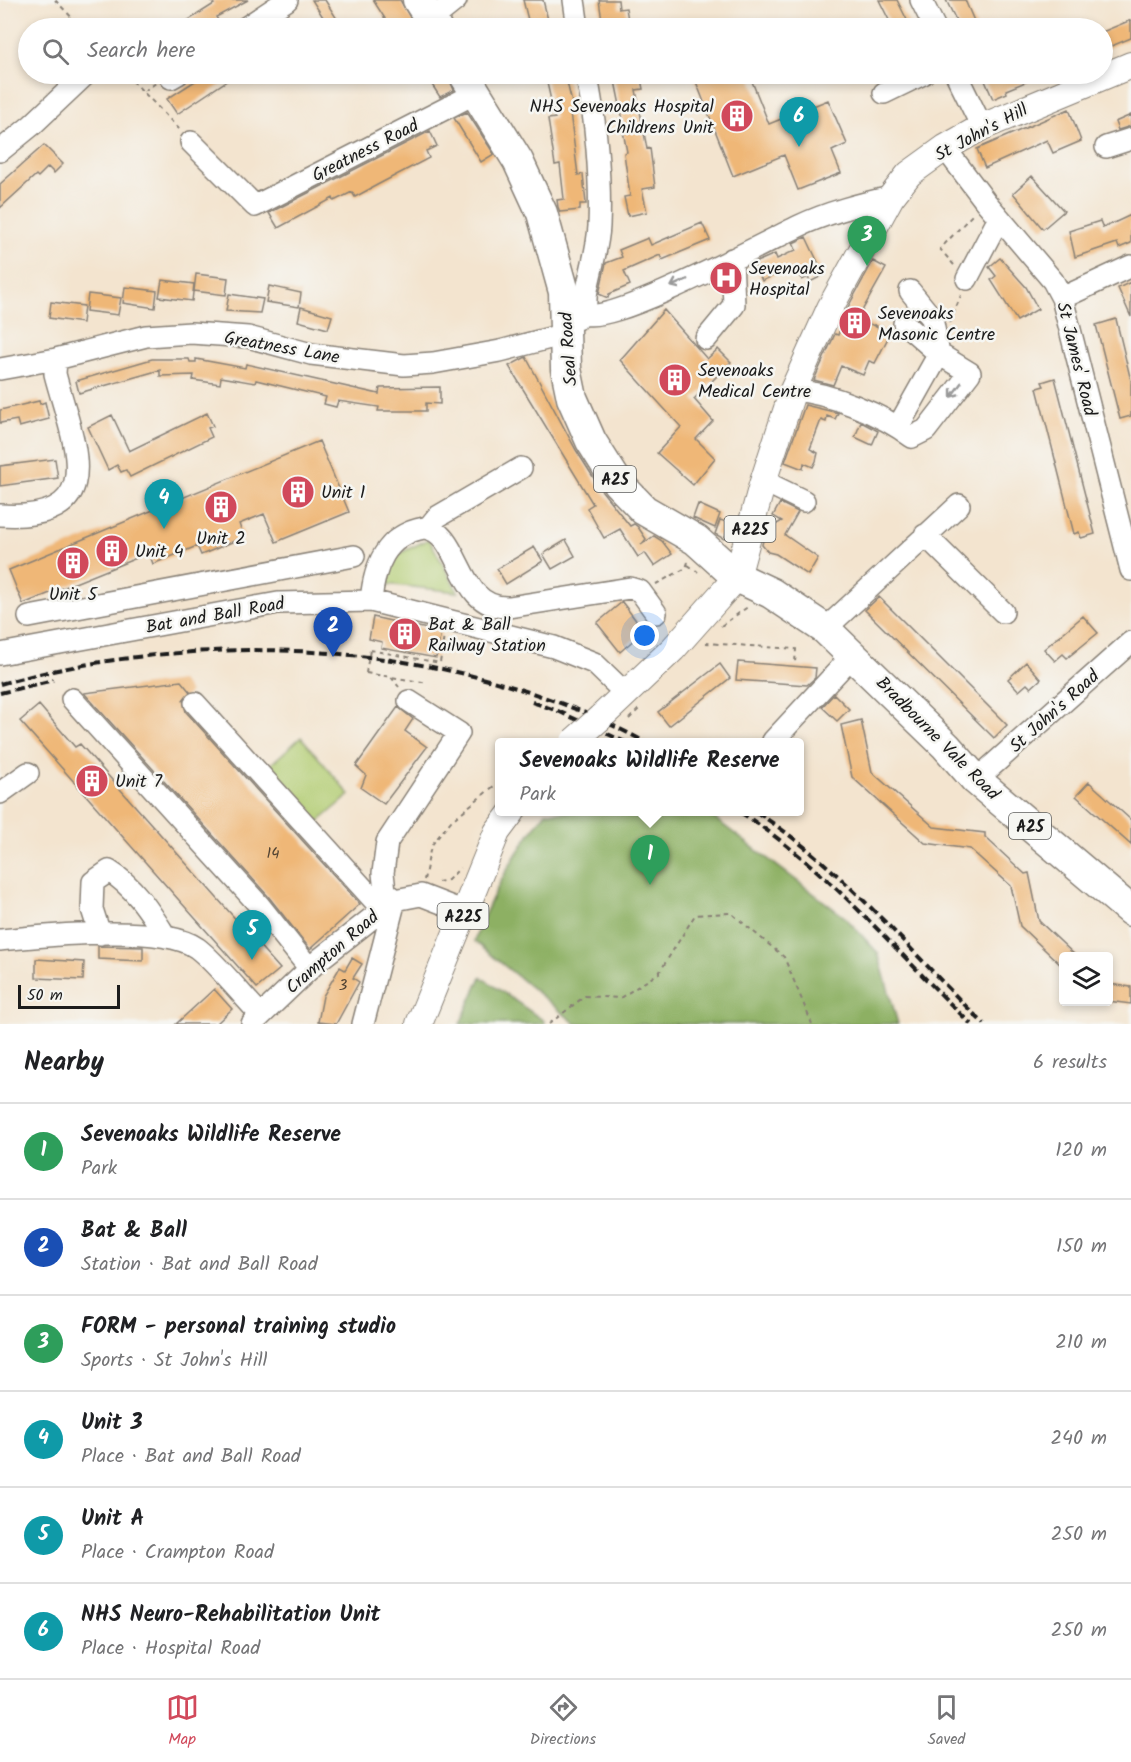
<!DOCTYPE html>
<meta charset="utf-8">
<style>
:root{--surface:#fff;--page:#f2f2f2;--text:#202124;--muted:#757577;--line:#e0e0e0;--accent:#d1495b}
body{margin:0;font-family:Kalam,sans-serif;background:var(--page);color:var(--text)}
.controls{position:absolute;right:18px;bottom:18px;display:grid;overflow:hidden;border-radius:6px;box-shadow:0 3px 9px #0003}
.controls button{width:54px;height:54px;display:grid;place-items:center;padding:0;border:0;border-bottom:2px solid var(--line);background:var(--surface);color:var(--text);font:30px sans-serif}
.scale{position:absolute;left:18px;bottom:15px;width:102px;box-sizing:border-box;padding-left:6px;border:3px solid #1c1c1c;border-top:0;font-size:16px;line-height:21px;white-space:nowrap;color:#1c1c1c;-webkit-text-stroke:4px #f6f6f2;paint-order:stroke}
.you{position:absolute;left:645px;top:636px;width:21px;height:21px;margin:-15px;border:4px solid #fff;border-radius:50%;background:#1a73e8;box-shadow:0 0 0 9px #1a73e833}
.badge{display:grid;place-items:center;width:39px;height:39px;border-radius:50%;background:var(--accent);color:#fff;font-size:20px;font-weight:700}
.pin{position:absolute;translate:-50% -50px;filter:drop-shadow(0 2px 3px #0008)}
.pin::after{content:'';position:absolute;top:32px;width:21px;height:18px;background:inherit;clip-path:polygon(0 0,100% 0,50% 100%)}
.popup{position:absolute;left:495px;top:738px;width:309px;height:78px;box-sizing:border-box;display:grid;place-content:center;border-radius:6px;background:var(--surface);filter:drop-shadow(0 2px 4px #0005);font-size:20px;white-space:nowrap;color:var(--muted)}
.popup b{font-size:22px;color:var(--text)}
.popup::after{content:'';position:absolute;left:50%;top:100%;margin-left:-12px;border:12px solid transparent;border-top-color:var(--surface)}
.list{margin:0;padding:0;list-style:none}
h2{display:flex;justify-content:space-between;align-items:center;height:78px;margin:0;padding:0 24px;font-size:26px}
h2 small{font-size:20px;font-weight:400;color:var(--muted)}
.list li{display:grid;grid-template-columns:39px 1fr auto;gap:18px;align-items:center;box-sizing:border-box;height:96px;padding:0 24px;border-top:2px solid var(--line)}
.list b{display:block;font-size:22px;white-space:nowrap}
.list p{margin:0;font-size:20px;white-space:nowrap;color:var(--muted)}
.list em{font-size:20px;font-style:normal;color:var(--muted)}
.icon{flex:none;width:33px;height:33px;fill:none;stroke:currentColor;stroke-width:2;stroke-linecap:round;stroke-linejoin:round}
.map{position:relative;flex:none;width:1131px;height:1024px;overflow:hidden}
.search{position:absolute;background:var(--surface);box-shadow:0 3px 9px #0003;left:18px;right:18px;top:18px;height:66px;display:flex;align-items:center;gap:15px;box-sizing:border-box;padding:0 21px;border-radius:33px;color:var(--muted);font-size:22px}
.sheet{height:654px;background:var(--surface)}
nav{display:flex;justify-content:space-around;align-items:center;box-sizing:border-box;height:84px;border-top:2px solid var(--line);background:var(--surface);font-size:16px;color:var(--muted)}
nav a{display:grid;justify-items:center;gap:3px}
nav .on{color:var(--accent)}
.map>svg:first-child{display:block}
.green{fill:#b2cc72;stroke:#677447;stroke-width:1.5}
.forest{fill:#8db064;stroke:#546640;stroke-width:1.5}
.building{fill:#efb777}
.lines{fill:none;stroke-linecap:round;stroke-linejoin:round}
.minor-casing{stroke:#888076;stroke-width:24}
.major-casing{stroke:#888076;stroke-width:28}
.highway-casing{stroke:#888076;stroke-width:33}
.path{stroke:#888076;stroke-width:2;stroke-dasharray:4.5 4.5;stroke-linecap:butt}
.minor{stroke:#fff;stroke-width:21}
.major{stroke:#fff;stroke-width:26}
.highway{stroke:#fff;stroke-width:30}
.rail{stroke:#1c1c1c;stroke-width:4;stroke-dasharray:9 4.5;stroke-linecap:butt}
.major-bridge-casing{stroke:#888076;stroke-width:28;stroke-linecap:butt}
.path-bridge{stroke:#888076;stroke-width:2;stroke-dasharray:4.5 4.5;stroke-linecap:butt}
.major-bridge{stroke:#fff;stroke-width:26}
.oneway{stroke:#999}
.labels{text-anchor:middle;stroke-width:5;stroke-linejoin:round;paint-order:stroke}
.number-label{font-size:15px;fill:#514333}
.shield{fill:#f6f6f2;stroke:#5d5d5c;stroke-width:1.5}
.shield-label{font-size:16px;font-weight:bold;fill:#1c1c1c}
.poi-label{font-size:18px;fill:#1c1c1c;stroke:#f6f6f2;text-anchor:start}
.street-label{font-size:18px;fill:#1c1c1c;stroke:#f6f6f2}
</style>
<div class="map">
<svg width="1131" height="1024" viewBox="0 0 1131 1024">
<rect width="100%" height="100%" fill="#f6f6f2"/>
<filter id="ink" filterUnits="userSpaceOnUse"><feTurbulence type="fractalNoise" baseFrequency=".0167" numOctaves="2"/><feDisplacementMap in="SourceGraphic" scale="12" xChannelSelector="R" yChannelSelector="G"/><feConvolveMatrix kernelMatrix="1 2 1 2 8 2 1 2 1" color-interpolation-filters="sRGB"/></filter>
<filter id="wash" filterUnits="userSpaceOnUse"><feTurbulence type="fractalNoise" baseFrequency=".008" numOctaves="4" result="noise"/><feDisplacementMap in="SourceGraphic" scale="24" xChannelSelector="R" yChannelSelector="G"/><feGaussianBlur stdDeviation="1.35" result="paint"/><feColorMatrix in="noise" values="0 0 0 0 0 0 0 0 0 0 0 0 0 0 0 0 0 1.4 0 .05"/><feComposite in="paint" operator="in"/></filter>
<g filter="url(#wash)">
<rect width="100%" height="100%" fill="#f3e4cf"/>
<path class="green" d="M429 539 458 592 386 584 394 556Z
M301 737 350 795 318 822 269 766Z"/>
<path class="forest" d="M546 812H706L846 918 878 953 898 1024H576L474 941C492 893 514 852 546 812Z
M481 977 544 1021V1024H460Z"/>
<g id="blocks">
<path class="building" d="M211 0H248L216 17 219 22 208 28H176L214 4Z
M312 0H325L337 19 328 25Z
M373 0H400L416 28H391Z
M523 0H543L550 28H530Z
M599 0H618L619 9 626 8 629 26 623 28H603Z
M879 0H897L911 28H893Z
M946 0H965L977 28H960Z
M1131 20V38L1102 50V32Z
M206 74H237L177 114 167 99Z
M425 74H447L454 90 440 97Z
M545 74H565L574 111 570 112 578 175 583 174 586 204H580V210L560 212 558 207 557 200 564 199 560 164 555 165 548 119 555 118Z
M626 74H640L643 89 636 90 647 149 650 148 655 187 642 189 647 212 628 216 624 197 630 196 624 153 627 152 623 131 625 130 614 76Z
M693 74H749L769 124 828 100 847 144 832 151 841 173 798 190 784 155 733 176Z
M982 74H1045L1006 90 1007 93 993 99Z
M1069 109 1081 141 1053 153 1047 140 985 168 977 149Z
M467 112 494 154 481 162 454 118Z
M1131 115V126L1118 130 1115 122Z
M430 131 437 146 426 151 429 158 379 184 355 197 352 192 334 201 333 198 278 228 269 213Z
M44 145 63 164 54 173 48 167 38 177 36 175 0 208V184Z
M1032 176 1064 211 1043 229 1013 193Z
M1131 215V243L1119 248 1117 243 1075 257 1069 231 1100 221 1103 228Z
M702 223 710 240 662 260 660 255 624 271 630 285 609 294 608 298 599 294 606 263 622 257 619 250 648 238 651 245Z
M806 237 824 275 810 282 808 277 802 280 799 273 795 275 791 267 762 281 754 263 775 254 777 259 796 250 793 243Z
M1000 258 1026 287 1038 309 1017 321 991 280 996 276 989 267Z
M873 261 886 268 858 318 890 334 875 363 869 361 863 375 841 366 833 385 814 380 835 334 838 335 847 309Z
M196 274 228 278 226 295 194 291Z
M162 280 194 284 192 301 159 297Z
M1131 282V317L1118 288Z
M269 286 301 293 299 307 266 302Z
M125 287 157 291 155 308 123 303Z
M88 294 121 298 118 315 86 311Z
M229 294 263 299 260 313 226 311Z
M51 302 84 306 82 323 49 318Z
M301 307 332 316 328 329 298 321Z
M664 310 707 359 718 349 731 362 694 399 713 421 696 439 715 458 693 485 657 453 681 427 620 360Z
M1116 319 1131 381V416L1120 419 1096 325Z
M526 357 576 450 602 491 630 526 634 524 638 527 646 539 641 545 654 536 662 541 672 554 654 566 645 553 638 557 620 529 604 538 587 508 593 504 509 366Z
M152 359H189L190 362H196V359L245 368 246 364 379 394 380 388 440 387V404L426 403V411H378L379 407 338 401 336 407 324 404 326 397 256 380 255 383 221 377 220 384 193 380 194 375 160 376V370L79 393 76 381Z
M1055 378 1095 534 1081 538 1079 532 1074 534 1037 388 1044 386 1042 382Z
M39 401 40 404 45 402 49 419 19 427 17 420 0 423V410Z
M805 405 838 413 835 419 827 416 826 422 821 420 810 449 818 453 816 461 813 467 804 463 803 469 785 462Z
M207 413 213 426 208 428 212 437 130 477 126 470 121 472 117 465 108 470 88 427 112 415 129 451Z
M861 422 878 431 872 445 855 437Z
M319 441 349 512 276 542 264 514 239 524 244 537 201 555 197 546 153 564 149 553 23 604 9 570Z
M55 459 58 478 0 486V466Z
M780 503 798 512 785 535 818 558 808 575 776 554 768 552 762 545 765 531 782 521 773 516Z
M698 504 720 514 715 528 693 518Z
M720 520 730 523 724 539 715 534Z
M566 540 575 556 552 569 543 554Z
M534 547 543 561 506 584 497 569Z
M879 597 1007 725 994 738 865 610Z
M622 602 644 631 620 652 597 623Z
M1083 616 1098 633 1067 658 1063 654 1055 661 1044 649Z
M373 617 441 632 436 658 381 648 382 642 369 639Z
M738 662 816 668 815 678 807 685 736 680Z
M1026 662 1041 679 1031 688 1027 684 1019 691 1008 679Z
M720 664 730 678 669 726 658 712Z
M181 681 190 692 183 700 186 712 360 904 310 949 268 896 84 693Z
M834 694 849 709 837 721 822 707Z
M39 705 75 747 80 744 280 969 257 988 20 721Z
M398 707 413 719 405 731 427 747 384 804 361 788 366 775 356 766Z
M861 720 872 772 934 827 985 833V837L1025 874 1029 873 1039 921 1077 957H1064V968L1020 926 1011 886 970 849 925 843 852 777 841 725Z
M1089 782 1131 820V845L1076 796Z
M98 946 143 947V961L98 959Z
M352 958 362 964 353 978 359 982 353 993 336 1024 318 1022 323 996 340 967 345 970Z
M36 959 84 962 83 980 36 978Z
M1108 984 1131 987V1004L1108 1001Z
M214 989 232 1009 216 1024H176Z"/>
</g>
</g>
<g filter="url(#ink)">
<use href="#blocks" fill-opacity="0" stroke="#888076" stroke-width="1.5"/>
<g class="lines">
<defs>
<path id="minor" d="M574 0 578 28
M921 0 935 28
M431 20 456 0
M245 28 287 0
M956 74 982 127
M171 78 178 74
M884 93 923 74
M191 142 255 206 476 93
M1106 147 1131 139
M945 148 985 201 1053 281 1062 298 1131 570
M0 151 32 125 86 74
M967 279 999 218
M910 291 932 318 939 354
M1062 298 1131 266
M585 314C614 324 764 243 799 226 828 212 860 204 891 197
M574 320C590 315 584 303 587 290 591 269 598 247 599 226 601 182 596 116 586 74
M706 339 734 305 732 259
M0 369 56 359 146 336 191 333 248 337 311 354 404 365 433 363 500 351 565 334
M793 390C830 393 882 414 912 437L926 430 970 373 939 354 904 323
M898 427 939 354
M763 481 804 501
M0 515C112 522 73 443 55 374L56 359
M428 528 437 517 521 468
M925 535 1003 612
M371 601C374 567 385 535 424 528 462 531 456 610 509 607L630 588 640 591 656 613
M29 617 354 556
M825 629 959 505
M0 654 278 603 371 601 554 647 594 663 626 694
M72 699 259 905 310 969
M195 703 382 909
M773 741 854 654
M976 780 1131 642
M0 793 28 773
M100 934 92 909 93 882 109 871C135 887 150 912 166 937
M0 940C44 936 162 923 197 948 217 963 242 996 261 1015
M252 1024 320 959 395 900 421 895 465 912
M363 1024 395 900 385 891 383 873 387 842 459 733 409 701"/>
<path id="major" d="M600 718 673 649 737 577 762 485 793 390 830 308 891 197 909 174 945 148 982 127 1131 65
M419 1024 497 832 512 812"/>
<path id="highway" d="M418 0 436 28
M464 74 518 161 542 213 564 292 566 369 572 398 591 441 617 482 644 510 696 540 737 577 771 593 825 629 946 746 976 780 1131 911"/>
</defs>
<use href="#minor" class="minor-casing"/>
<use href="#major" class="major-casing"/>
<use href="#highway" class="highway-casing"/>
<path class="path" d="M55 0 82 28
M126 74 180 130
M144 91 156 83
M954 265 940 249 973 214
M865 321 888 331
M950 323 961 295
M688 565 698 572
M656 584 686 568 688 562
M721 626 749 606
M705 643 796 649 795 663
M370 650 440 663 444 636
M366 673 428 683
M391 677 399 687
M629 719 640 708
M424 880 431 846 451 821 500 781
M438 882 448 880 460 868
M549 1024 585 996 620 998 659 973 695 915 731 913 784 957 812 1024"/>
<use href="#minor" class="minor"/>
<use href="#major" class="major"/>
<use href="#highway" class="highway"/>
<path class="rail" d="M0 684C203 627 458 639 645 742
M0 693 53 680
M532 702 558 711 625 742
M740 812C828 868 896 952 971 1024
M756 812C843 867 911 953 984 1024"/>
<defs>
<path id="major-bridge" d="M574 741 600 718"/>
</defs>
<use href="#major-bridge" class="major-bridge-casing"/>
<path class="path-bridge" d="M366 673 370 650"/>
<use href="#major-bridge" class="major-bridge"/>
</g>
<defs><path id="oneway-shaft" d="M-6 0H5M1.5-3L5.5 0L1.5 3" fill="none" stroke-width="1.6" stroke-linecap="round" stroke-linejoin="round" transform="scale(1.5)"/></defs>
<g class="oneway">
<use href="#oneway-shaft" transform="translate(679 283) rotate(156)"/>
<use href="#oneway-shaft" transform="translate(956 390) rotate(127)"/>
</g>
</g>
<defs>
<symbol id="building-disc" viewBox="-11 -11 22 22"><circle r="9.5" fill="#d1495b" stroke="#f6f6f2"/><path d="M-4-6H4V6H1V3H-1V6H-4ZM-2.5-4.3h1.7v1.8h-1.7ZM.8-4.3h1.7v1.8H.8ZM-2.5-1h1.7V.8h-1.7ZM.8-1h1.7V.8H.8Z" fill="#fff"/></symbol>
<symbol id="hospital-disc" viewBox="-11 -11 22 22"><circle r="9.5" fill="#d1495b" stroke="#f6f6f2"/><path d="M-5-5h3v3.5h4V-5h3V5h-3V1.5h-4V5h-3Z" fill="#fff"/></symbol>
</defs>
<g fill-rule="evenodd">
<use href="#building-disc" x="718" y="97" width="38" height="38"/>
<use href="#hospital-disc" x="707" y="259" width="38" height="38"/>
<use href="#building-disc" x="836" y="304" width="38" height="38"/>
<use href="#building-disc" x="656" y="361" width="38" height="38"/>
<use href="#building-disc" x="279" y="473" width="38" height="38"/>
<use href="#building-disc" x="202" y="488" width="38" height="38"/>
<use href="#building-disc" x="93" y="532" width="38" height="38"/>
<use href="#building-disc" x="54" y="544" width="38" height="38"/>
<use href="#building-disc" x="386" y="615" width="38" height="38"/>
<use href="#building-disc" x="73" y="762" width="38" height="38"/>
</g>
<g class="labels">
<g class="number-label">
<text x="273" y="858">14</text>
<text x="343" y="990">3</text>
</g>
<g class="shield">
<rect x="594" y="466" width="42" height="26" rx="4.5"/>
<rect x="724.5" y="516" width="51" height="26" rx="4.5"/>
<rect x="1009" y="813" width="42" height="26" rx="4.5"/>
<rect x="437.5" y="903" width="51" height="26" rx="4.5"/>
</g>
<g class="shield-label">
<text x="615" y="485">A25</text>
<text x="750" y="535">A225</text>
<text x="1030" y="832">A25</text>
<text x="463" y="922">A225</text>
</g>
<g class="poi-label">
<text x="714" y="112" text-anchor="end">NHS Sevenoaks Hospital<tspan x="714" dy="21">Childrens Unit</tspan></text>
<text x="749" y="274">Sevenoaks<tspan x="749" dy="21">Hospital</tspan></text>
<text x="878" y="319">Sevenoaks<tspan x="878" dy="21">Masonic Centre</tspan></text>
<text x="698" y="376">Sevenoaks<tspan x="698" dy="21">Medical Centre</tspan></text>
<text x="321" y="498">Unit 1</text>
<text x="221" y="544" text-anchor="middle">Unit 2</text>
<text x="135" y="557">Unit 4</text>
<text x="73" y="600" text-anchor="middle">Unit 5</text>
<text x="428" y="630">Bat &amp; Ball<tspan x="428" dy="21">Railway Station</tspan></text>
<text x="115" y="787">Unit 7</text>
</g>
<g class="street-label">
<text transform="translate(981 132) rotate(-28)" y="6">St John's Hill</text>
<text transform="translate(365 150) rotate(-27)" y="6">Greatness Road</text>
<text transform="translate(282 347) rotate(10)" y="6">Greatness Lane</text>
<text transform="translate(568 349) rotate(-94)" y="6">Seal Road</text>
<text transform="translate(1077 359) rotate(76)" y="6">St James' Road</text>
<text transform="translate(215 615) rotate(-10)" y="6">Bat and Ball Road</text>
<text transform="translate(1054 711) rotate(-42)" y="6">St John's Road</text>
<text transform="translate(938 738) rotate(45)" y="6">Bradbourne Vale Road</text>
<text transform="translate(332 952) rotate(-41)" y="6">Crampton Road</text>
</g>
</g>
</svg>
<div class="controls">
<button><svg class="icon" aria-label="layers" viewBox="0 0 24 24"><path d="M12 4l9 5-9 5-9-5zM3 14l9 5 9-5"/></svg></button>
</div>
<div class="scale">50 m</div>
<div class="you"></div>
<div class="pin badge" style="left:650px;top:885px;background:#2e9e5b">1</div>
<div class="popup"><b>Sevenoaks Wildlife Reserve</b>Park</div>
<div class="pin badge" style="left:333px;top:657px;background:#1a4fb4">2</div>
<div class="pin badge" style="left:867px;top:266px;background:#2e9e5b">3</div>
<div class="pin badge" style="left:164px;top:529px;background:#0f9aa8">4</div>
<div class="pin badge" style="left:252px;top:960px;background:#0f9aa8">5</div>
<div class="pin badge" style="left:799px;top:147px;background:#0f9aa8">6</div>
<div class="search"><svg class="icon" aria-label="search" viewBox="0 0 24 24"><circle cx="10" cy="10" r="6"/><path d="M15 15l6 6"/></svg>Search here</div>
</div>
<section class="sheet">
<h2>Nearby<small>6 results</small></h2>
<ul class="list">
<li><span class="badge" style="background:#2e9e5b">1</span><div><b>Sevenoaks Wildlife Reserve</b><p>Park</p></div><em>120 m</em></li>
<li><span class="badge" style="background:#1a4fb4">2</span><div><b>Bat &amp; Ball</b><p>Station · Bat and Ball Road</p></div><em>150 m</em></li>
<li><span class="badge" style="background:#2e9e5b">3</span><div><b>FORM - personal training studio</b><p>Sports · St John's Hill</p></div><em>210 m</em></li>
<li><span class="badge" style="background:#0f9aa8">4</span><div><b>Unit 3</b><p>Place · Bat and Ball Road</p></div><em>240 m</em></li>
<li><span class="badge" style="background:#0f9aa8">5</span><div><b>Unit A</b><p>Place · Crampton Road</p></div><em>250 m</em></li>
<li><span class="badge" style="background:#0f9aa8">6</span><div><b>NHS Neuro-Rehabilitation Unit</b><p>Place · Hospital Road</p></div><em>250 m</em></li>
</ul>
</section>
<nav>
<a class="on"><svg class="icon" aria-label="map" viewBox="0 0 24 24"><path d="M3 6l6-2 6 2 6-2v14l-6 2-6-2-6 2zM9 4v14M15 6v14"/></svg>Map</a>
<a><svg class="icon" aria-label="directions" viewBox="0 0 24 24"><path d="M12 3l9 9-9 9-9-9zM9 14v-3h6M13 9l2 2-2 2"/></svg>Directions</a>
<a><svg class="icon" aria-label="saved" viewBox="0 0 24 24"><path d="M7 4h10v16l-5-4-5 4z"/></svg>Saved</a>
</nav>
